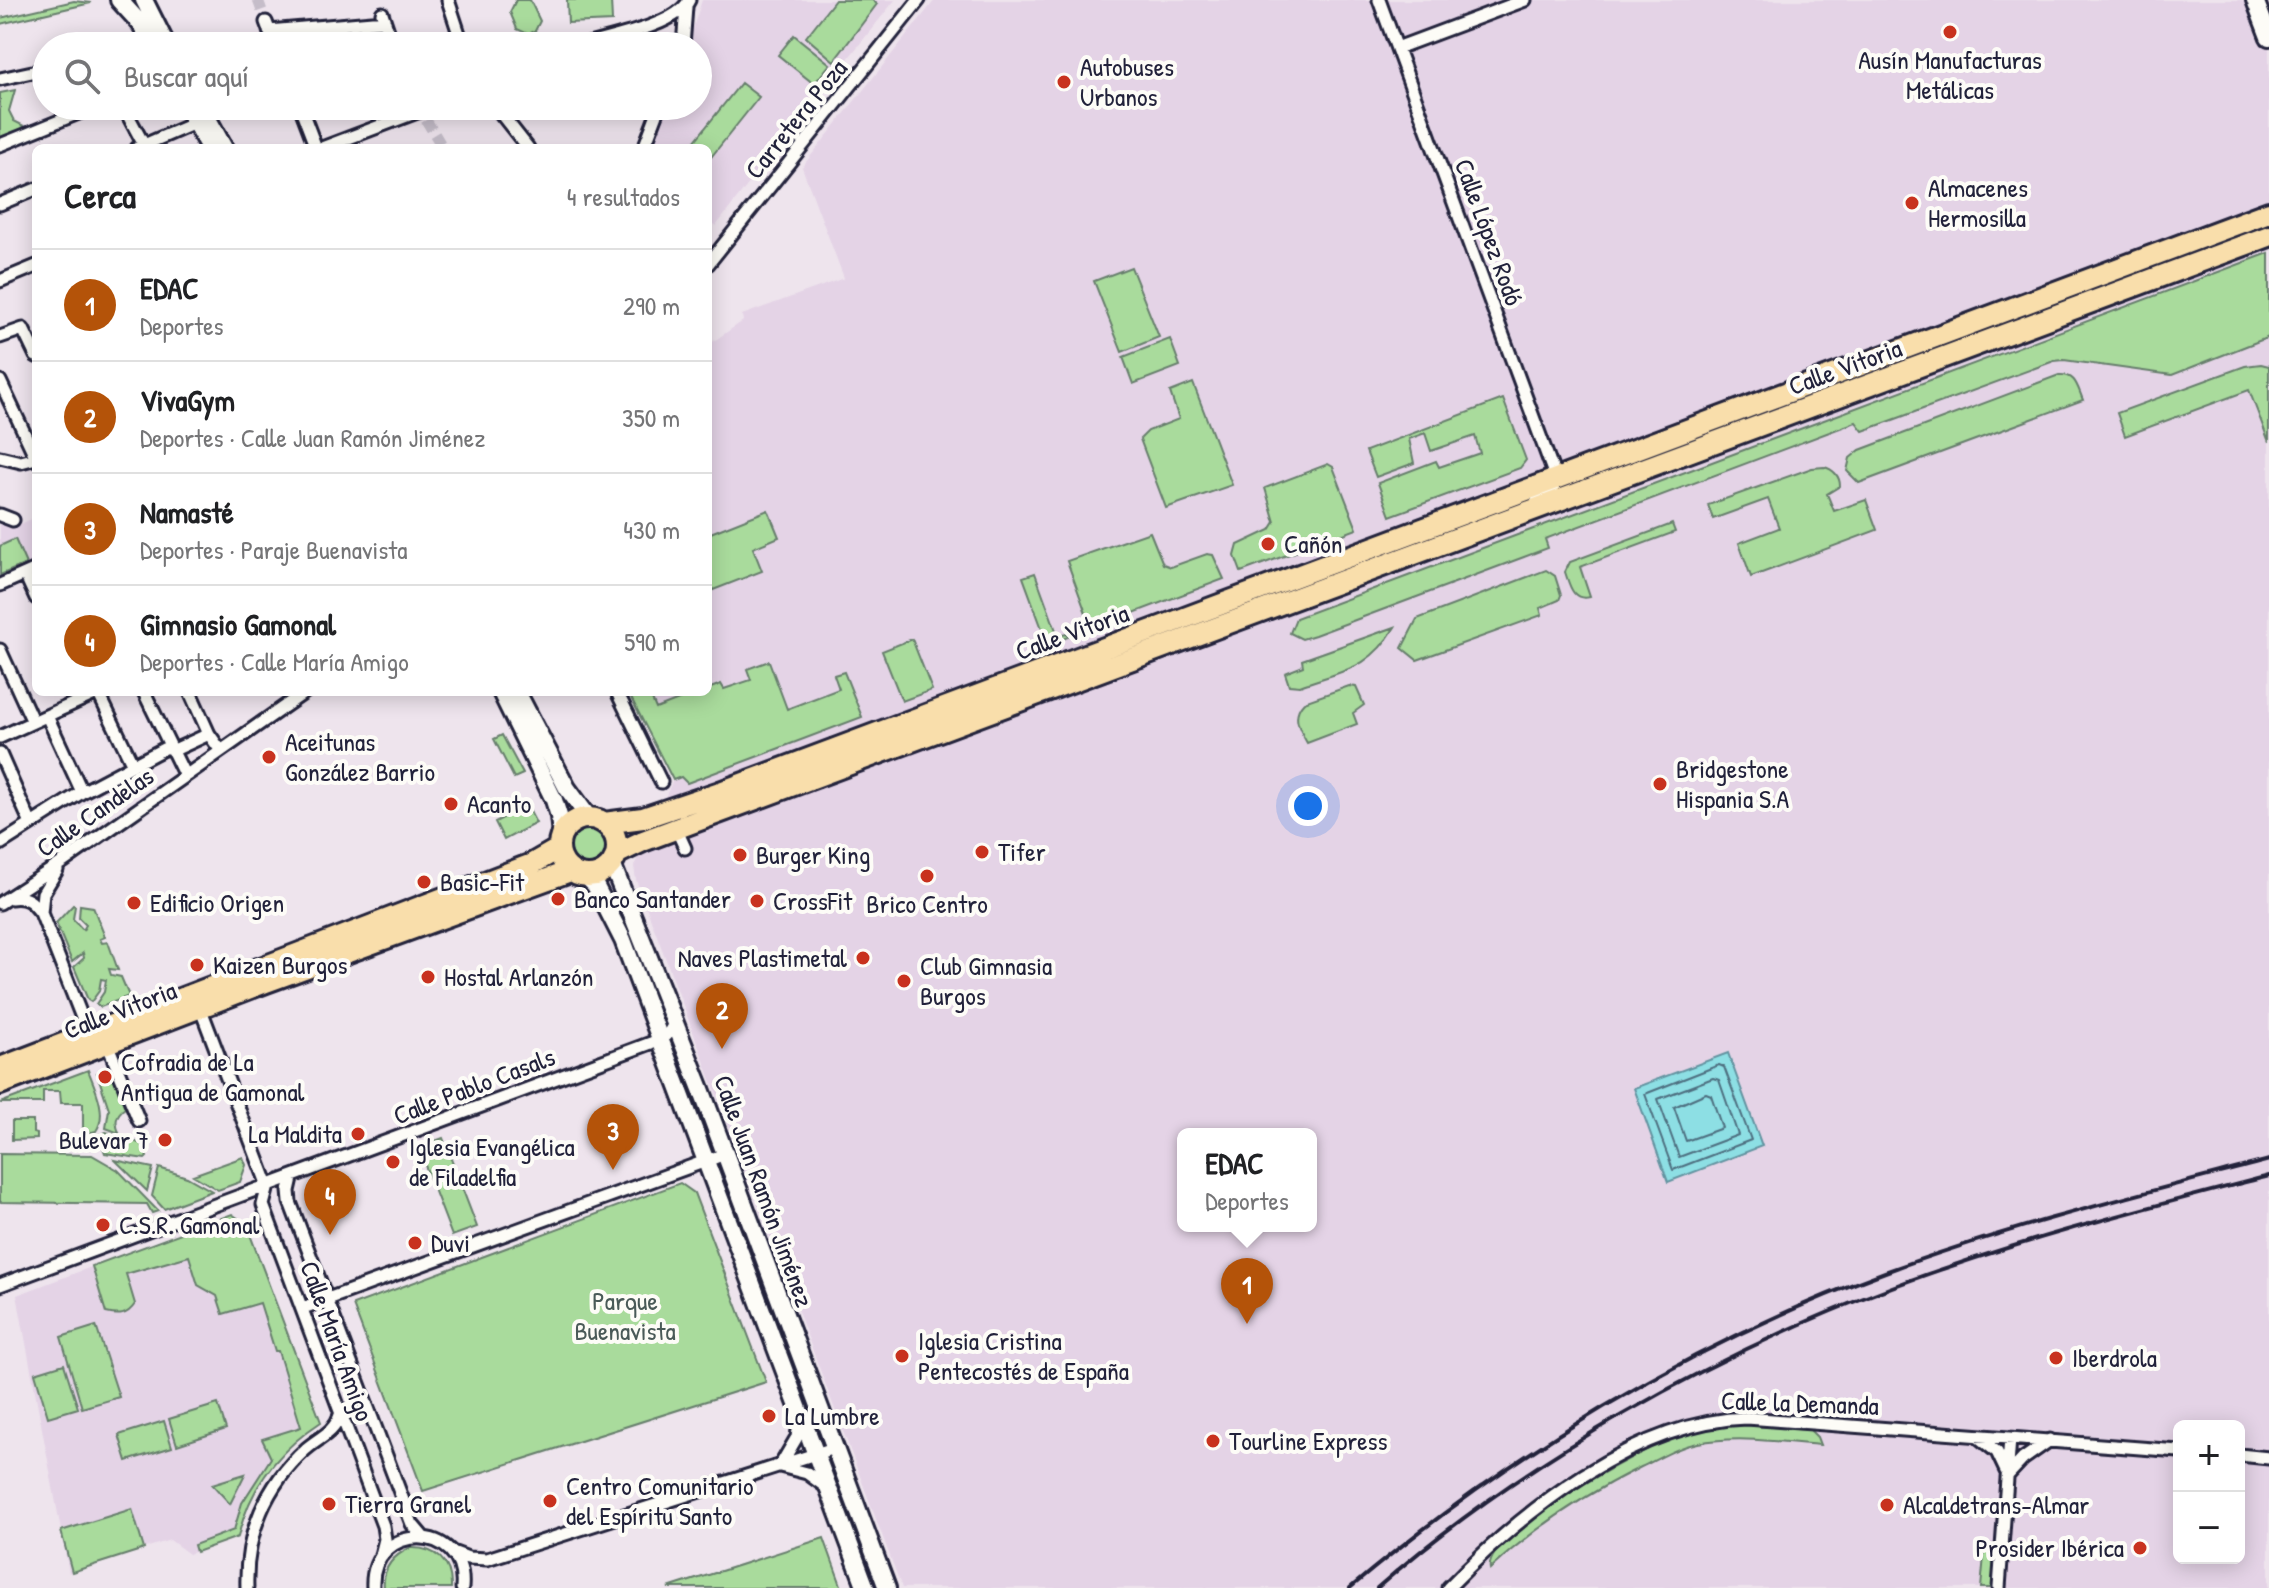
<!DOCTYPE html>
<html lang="es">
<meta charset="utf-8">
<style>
:root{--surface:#fff;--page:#f6f6f6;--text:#202124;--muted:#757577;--line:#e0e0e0;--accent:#b45309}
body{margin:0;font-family:"Patrick Hand",sans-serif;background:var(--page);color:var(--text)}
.controls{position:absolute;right:24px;bottom:24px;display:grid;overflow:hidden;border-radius:12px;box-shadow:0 4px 20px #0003}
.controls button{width:72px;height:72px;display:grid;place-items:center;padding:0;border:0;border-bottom:2px solid var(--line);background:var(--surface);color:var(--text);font:40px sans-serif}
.you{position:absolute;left:1308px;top:806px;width:28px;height:28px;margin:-20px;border:6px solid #fff;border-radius:50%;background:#1a73e8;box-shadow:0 0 0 12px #1a73e833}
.badge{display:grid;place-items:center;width:52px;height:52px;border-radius:50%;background:var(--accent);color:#fff;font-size:26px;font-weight:700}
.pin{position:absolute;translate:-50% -66px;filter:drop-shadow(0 2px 4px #0008)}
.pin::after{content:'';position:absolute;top:42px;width:28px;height:24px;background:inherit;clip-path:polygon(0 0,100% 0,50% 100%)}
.popup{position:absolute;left:1177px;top:1128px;width:140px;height:104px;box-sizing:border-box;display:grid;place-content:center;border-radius:12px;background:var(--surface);filter:drop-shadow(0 2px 6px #0005);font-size:26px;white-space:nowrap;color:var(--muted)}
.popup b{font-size:30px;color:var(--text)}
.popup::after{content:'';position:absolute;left:50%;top:100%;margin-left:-16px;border:16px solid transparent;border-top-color:var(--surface)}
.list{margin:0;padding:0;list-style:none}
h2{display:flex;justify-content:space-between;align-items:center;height:104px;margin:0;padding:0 32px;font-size:34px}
h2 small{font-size:26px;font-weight:400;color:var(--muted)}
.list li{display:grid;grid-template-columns:52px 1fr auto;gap:24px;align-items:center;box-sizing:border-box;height:112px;padding:0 32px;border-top:2px solid var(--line)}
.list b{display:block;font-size:30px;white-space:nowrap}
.list p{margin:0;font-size:26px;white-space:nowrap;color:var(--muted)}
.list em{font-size:26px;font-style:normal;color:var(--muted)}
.icon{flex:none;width:44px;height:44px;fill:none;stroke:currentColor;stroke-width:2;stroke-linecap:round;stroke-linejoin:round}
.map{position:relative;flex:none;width:2269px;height:1588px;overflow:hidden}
.search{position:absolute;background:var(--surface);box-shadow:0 4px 20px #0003;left:32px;top:32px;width:680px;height:88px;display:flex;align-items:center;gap:20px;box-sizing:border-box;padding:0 28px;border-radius:44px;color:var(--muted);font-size:30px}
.panel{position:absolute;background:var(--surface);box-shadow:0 4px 20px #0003;left:32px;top:144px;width:680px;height:552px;border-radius:12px}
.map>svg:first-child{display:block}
.built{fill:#e4d3e6;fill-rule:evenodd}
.green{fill:#a9db9c;stroke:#667e6c;stroke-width:2}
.water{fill:#8ddfe4;stroke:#6293a0;stroke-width:2}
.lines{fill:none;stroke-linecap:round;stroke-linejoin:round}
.shore{stroke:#4d6e7f;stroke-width:2}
.street-tunnel{stroke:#c5bdc9;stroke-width:11;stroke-dasharray:11 5.5;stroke-linecap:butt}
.street-casing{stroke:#22223b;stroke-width:17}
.secondary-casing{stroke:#22223b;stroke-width:22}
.highway-casing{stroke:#22223b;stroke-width:26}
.street{stroke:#fdfcf7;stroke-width:11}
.secondary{stroke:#fdfcf7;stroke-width:16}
.highway{stroke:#f9deab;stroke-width:20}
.rail{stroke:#22223b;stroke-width:4}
.poi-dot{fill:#c8321e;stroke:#fdfcf7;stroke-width:3}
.labels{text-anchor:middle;stroke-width:8;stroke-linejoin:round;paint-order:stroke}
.poi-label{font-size:26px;fill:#22223b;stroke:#fdfcf7;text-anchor:start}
.street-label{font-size:26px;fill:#22223b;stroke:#fdfcf7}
.park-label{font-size:26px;fill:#4a5a58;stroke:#fdfcf7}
</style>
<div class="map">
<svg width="2269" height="1588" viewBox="0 0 2269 1588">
<rect width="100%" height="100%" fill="#eee4ed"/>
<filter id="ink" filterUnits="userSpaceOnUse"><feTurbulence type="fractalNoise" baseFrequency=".0125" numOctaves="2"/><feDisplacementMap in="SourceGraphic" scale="16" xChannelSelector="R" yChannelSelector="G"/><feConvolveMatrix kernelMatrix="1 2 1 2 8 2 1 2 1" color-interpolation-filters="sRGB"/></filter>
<g filter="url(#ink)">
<path class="built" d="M702 0H895L798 121 794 120 785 130 787 134 716 226 713 224 708 230V148H648L665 106H698V46H687Z
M935 0H2269V1588H902L636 880 634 866 673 780 628 692H708V345L743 321 742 315 844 278 802 167ZM1183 1134H1311V1226H1183ZM2179 1426H2239V1558H2179Z
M36 517V560L0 577V524L12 528Z
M232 1214 246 1224 321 1422 294 1442 259 1483 243 1513 238 1537 189 1554 170 1540 69 1573 17 1295Z"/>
<path class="green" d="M516 0H530L540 21 535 31 528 34 517 29 510 12Z
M567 0H611L612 21 568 23Z
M835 0H872L877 4 834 61 806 37Z
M74 1 91 3 0 24V18Z
M794 35 830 64 814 84 778 55Z
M741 83 759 97 708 161V148L690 147Z
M15 90 9 111 14 121 24 126 26 130 0 140V93Z
M2261 224 2264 231 1602 477 1600 471Z
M2269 253V337L2172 375 2064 360 2054 361 1863 431 1856 422 1545 539 1548 548 1315 635 1302 639 1290 633 1296 618Z
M1131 267 1159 337 1122 352 1094 281Z
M1170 339 1180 366 1133 384 1123 357Z
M2261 364 2269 366V442L2249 390 2125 436 2117 413 2245 366Z
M2059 375C2076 374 2077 386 2083 400L1859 483 1847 471 1850 458 1860 450Z
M1193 383 1232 485 1166 508 1140 439 1148 431 1179 419 1170 392Z
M1503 399 1526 460 1520 468 1390 516 1378 483 1436 461 1439 467 1480 453 1475 436 1431 451 1425 433 1409 439 1414 463 1376 477 1366 451Z
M1328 464 1333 467 1357 529 1241 572 1235 556 1238 545 1270 530 1275 522 1265 488Z
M1824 467C1833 469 1840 476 1840 486L1827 494 1834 511 1866 500 1877 530 1751 577 1739 543 1779 528 1768 499 1713 519 1708 505 1812 468Z
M768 510 779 537 753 548 762 571 708 592V534Z
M1672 524 1675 532 1580 567 1590 597C1572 601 1570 586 1565 572L1570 562Z
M1150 532 1163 564 1171 567 1207 554 1213 555 1224 579 1083 632 1081 628 1090 624 1067 561Z
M15 539 26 564 0 575V546Z
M1546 570 1555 576 1561 595 1559 600 1540 608 1542 615 1417 660 1402 648 1417 619Z
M1035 573 1058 636 1067 634 1068 637 1048 645 1023 577Z
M1395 627C1369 670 1344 670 1300 686L1289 685 1285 673 1303 666 1302 660Z
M912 639 932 690 902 701 882 651Z
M769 661 787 709 839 689 834 675 844 672 862 717 687 783 681 777 673 780 628 692H649L656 709 699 692H708V689L721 684 724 689 751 680 747 669Z
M1349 686 1356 687 1364 705 1353 713 1357 724 1307 743C1299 729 1291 715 1304 702Z
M502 735 523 774 514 778 494 739Z
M527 806 536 823 504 840 495 822Z
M568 846a19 19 0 1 1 38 0a19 19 0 1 1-38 0Z
M73 905 75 906 73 919 83 930 86 925 79 918 80 905 93 907 105 937 100 939 102 943 108 942 118 970 109 969 111 975 121 977 129 996 101 1007 96 1004 104 992 106 980 101 979 99 991 91 1002 88 1000 74 967 84 958 83 953 72 962 56 923Z
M110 1068 125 1108C115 1115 115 1123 119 1133L106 1128 109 1109 97 1073Z
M88 1070C95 1088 108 1114 96 1131L83 1134V1103H61L60 1091H43V1103H0Z
M12 1121H33V1133L37 1134V1139L12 1140Z
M106 1132 142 1144 147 1157 145 1159 105 1153 99 1135Z
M443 1138 477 1227 452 1236 418 1147Z
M0 1154 92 1155 118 1170 158 1211 152 1213 147 1204 0 1202Z
M243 1157 246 1165 240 1182 218 1190 193 1175Z
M115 1160 153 1168 147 1191Z
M159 1168 187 1177 212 1191 164 1209 152 1196Z
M680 1183 694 1193 766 1382 423 1491 353 1305Z
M232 1214 246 1224 321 1422C278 1450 250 1487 238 1537L196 1552 194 1545 234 1530 242 1503 271 1458 262 1439 301 1427 278 1351H275L260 1303 223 1314 217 1296 198 1285 189 1256 126 1274 135 1304C127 1316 119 1316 106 1313L92 1266Z
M96 1326 119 1397 82 1408 61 1337Z
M64 1364 78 1408 48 1417 35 1373Z
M218 1404 226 1429 177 1445 169 1419Z
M164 1421 172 1447 127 1461 119 1435Z
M1744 1425 1810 1430 1817 1437 1820 1445C1780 1442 1738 1435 1698 1443 1678 1447 1660 1458 1641 1467 1586 1494 1535 1527 1490 1569 1482 1534 1644 1448 1677 1436 1699 1428 1721 1426 1744 1425Z
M245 1474 230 1504 212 1484Z
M132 1509 144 1549 72 1572 61 1531Z
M824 1538 842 1588H668Z
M1985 1545H1995L1992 1588H1981Z
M410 1548C436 1547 452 1562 451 1588H384C382 1568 392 1556 410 1548Z"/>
<path class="water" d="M1728 1053 1762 1146 1668 1182 1634 1088Z"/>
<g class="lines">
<path class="shore" d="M1719 1065 1724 1067 1751 1140 1673 1170 1645 1094Z
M1713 1078 1719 1080 1738 1135 1679 1157 1658 1099Z
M1706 1093 1711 1095 1722 1128 1686 1141 1674 1107Z"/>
<path class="street-tunnel" d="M258 0 266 22
M426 120 443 148"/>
<defs>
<path id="street" d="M448 0 463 46
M1379 0 1556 479 1553 491 1537 499
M382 13 393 46
M266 22 275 46
M269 31 384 21
M366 46 390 37
M582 46C608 38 678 25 689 0
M683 46 686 7
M1397 48 1525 0
M0 79 46 69
M123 106 144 145
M300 106 316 148
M495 106 528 148
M0 145 96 106
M137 148 195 123
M322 148 433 106
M644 148 660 106
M0 204 36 189
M708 264 919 0
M0 281 36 266
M0 337 23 329 36 356
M0 381 36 458
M0 457 21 462 36 458
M0 515 13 520
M25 574 36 598
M0 585 36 569
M0 650 33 722
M98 692 133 765
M144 692 185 776
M190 692 209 734 221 751
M617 692 661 782
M47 716 82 792
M0 737 99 692
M172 751 209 734
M0 754 31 824
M680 837 685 848
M0 844 82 792 169 746
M11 898C27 896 32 901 41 913L90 1038
M0 903 63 862 305 692
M41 913 43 893 57 870
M200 1007 268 1186 263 1205 383 1526 385 1539 381 1555
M107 1043 139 1121
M292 1178 289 1191 290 1202 412 1524 423 1537
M0 1285 651 1043 668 1034 675 1022
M303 1308 725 1154
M1977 1436 1997 1452 2006 1471
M2239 1455 2269 1458
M780 1466 797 1437 800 1416
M780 1466 807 1473 826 1487
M2008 1475 2023 1459 2050 1440
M452 1552 468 1558 487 1559 834 1448
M247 1588C245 1534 266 1485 306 1449 320 1437 334 1433 340 1415
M373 1588C369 1521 468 1521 462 1588
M1448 1588C1523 1511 1635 1421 1747 1418L2179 1451
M1999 1588 2010 1438"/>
<path id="secondary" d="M119 0 140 23 154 46
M144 0 167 46
M2255 0 2269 37
M186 106 209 148
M201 106 224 148
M501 692 554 800 559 816 561 835
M517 692 567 788 589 818
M612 864 701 1089 887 1588
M586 876 595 885 623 940 866 1588"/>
<path id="highway" d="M559 847a29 29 0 1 1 58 0a29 29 0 1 1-58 0Z
M604 823 643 818 720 792 2269 212
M616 854 643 841 2269 236
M0 1068 532 864 558 849
M0 1084 266 982 570 871"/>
</defs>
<use href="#street" class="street-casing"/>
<use href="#secondary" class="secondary-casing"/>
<use href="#highway" class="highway-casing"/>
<use href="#street" class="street"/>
<use href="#secondary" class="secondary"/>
<use href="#highway" class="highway"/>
<path class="rail" d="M1350 1588C1509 1454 1690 1344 1885 1272 2010 1226 2140 1194 2269 1160
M1377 1588C1520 1462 1713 1354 1892 1287 2015 1241 2142 1209 2269 1176"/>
</g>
</g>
<g class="poi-dot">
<circle cx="1950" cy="32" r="8"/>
<circle cx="1064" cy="82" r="8"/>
<circle cx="1912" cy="203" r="8"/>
<circle cx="1268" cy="544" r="8"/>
<circle cx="269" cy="757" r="8"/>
<circle cx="1660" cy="784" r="8"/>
<circle cx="451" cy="804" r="8"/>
<circle cx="982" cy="852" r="8"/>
<circle cx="740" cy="855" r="8"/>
<circle cx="927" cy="876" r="8"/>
<circle cx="424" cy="882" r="8"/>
<circle cx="558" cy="899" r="8"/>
<circle cx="757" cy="901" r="8"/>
<circle cx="134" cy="903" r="8"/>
<circle cx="863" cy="958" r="8"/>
<circle cx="197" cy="965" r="8"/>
<circle cx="428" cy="977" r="8"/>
<circle cx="904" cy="981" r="8"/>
<circle cx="105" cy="1077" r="8"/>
<circle cx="358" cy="1134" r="8"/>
<circle cx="165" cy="1140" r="8"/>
<circle cx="393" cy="1162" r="8"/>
<circle cx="103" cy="1225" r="8"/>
<circle cx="415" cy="1243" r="8"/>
<circle cx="902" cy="1356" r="8"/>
<circle cx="2056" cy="1358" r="8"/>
<circle cx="769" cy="1416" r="8"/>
<circle cx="1213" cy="1441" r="8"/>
<circle cx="550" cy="1501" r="8"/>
<circle cx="329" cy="1504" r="8"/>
<circle cx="1887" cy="1505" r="8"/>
<circle cx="2140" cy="1548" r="8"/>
</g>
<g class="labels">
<g class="poi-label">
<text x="1950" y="69" text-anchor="middle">Ausín Manufacturas<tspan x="1950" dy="30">Metálicas</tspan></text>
<text x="1080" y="76">Autobuses<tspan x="1080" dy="30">Urbanos</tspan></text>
<text x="1928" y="197">Almacenes<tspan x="1928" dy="30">Hermosilla</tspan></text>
<text x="1284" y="553">Cañón</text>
<text x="285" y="751">Aceitunas<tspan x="285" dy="30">González Barrio</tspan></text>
<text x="1676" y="778">Bridgestone<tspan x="1676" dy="30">Hispania S.A</tspan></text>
<text x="467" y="813">Acanto</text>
<text x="998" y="861">Tifer</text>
<text x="756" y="864">Burger King</text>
<text x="440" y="891">Basic-Fit</text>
<text x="574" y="908">Banco Santander</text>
<text x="773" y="910">CrossFit</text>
<text x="150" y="912">Edificio Origen</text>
<text x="927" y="913" text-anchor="middle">Brico Centro</text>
<text x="847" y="967" text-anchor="end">Naves Plastimetal</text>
<text x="213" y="974">Kaizen Burgos</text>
<text x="920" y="975">Club Gimnasia<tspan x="920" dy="30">Burgos</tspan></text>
<text x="444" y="986">Hostal Arlanzón</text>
<text x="121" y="1071">Cofradia de La<tspan x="121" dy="30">Antigua de Gamonal</tspan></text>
<text x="342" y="1143" text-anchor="end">La Maldita</text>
<text x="149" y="1149" text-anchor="end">Bulevar 7</text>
<text x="409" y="1156">Iglesia Evangélica<tspan x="409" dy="30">de Filadelfia</tspan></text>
<text x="119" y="1234">C.S.R. Gamonal</text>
<text x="431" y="1252">Duvi</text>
<text x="918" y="1350">Iglesia Cristina<tspan x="918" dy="30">Pentecostés de España</tspan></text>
<text x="2072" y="1367">Iberdrola</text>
<text x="785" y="1425">La Lumbre</text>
<text x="1229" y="1450">Tourline Express</text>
<text x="566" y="1495">Centro Comunitario<tspan x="566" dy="30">del Espíritu Santo</tspan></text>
<text x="345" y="1513">Tierra Granel</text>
<text x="1903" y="1514">Alcaldetrans-Almar</text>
<text x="2124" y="1557" text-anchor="end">Prosider Ibérica</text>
</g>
<g class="street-label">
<text transform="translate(796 119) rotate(-51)" y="9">Carretera Poza</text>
<text transform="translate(1489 232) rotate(70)" y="9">Calle López Rodó</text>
<text transform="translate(1845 367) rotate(-20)" y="9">Calle Vitoria</text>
<text transform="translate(1072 632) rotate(-20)" y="9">Calle Vitoria</text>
<text transform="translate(95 812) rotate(-35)" y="9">Calle Candelas</text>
<text transform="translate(120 1010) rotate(-21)" y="9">Calle Vitoria</text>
<text transform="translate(474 1086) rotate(-21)" y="9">Calle Pablo Casals</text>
<text transform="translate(764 1191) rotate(70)" y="9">Calle Juan Ramón Jiménez</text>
<text transform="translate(337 1341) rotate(70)" y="9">Calle María Amigo</text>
<text transform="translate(1800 1403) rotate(2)" y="9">Calle la Demanda</text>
</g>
<g class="park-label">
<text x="625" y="1310">Parque<tspan x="625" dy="30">Buenavista</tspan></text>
</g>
</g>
</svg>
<div class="controls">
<button>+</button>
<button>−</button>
</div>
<div class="you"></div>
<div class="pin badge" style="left:1247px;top:1324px">1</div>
<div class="popup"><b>EDAC</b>Deportes</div>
<div class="pin badge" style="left:722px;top:1049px">2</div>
<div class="pin badge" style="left:613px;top:1170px">3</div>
<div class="pin badge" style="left:330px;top:1235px">4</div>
<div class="search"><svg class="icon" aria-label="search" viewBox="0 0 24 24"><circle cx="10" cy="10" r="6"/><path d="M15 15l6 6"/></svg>Buscar aquí</div>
<section class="panel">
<h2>Cerca<small>4 resultados</small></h2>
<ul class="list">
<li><span class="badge">1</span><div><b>EDAC</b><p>Deportes</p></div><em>290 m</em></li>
<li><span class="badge">2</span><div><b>VivaGym</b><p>Deportes · Calle Juan Ramón Jiménez</p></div><em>350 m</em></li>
<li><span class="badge">3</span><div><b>Namasté</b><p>Deportes · Paraje Buenavista</p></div><em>430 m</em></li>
<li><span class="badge">4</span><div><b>Gimnasio Gamonal</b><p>Deportes · Calle María Amigo</p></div><em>590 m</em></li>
</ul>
</section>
</div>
